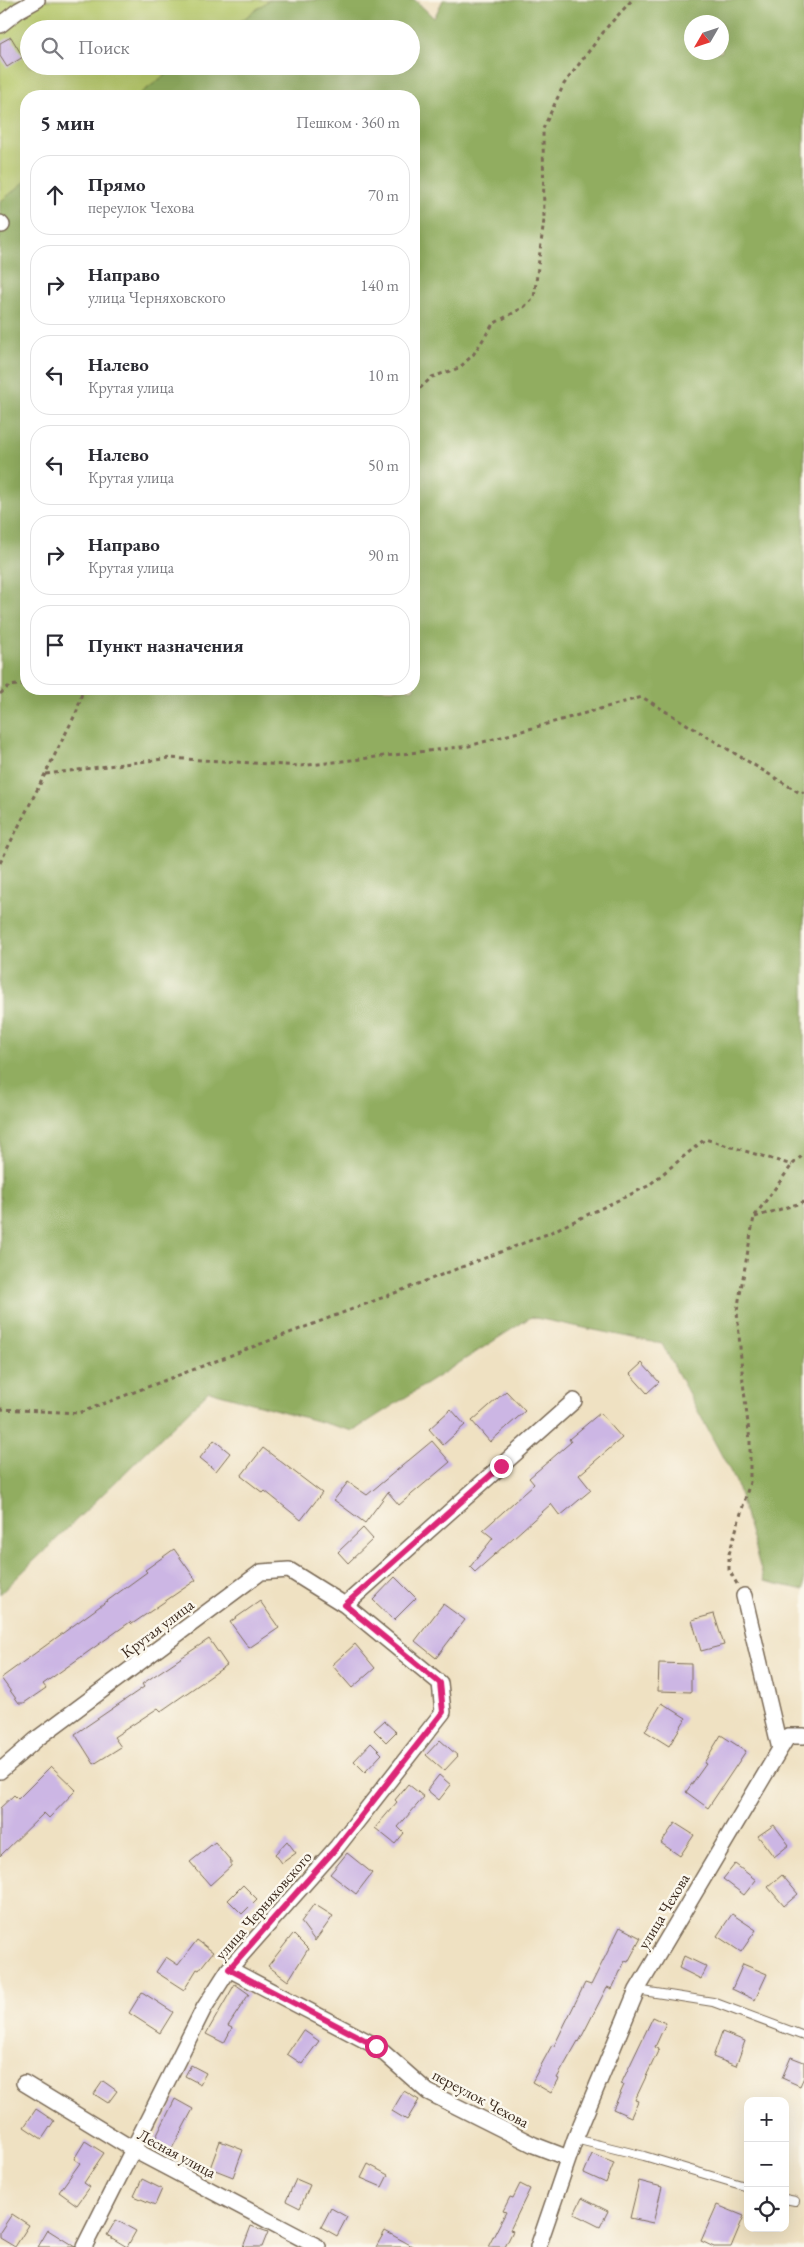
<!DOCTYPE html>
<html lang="ru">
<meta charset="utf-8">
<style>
:root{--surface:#fff;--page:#f2f2f3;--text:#2b2b33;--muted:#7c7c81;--line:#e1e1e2}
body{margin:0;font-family:"EB Garamond",serif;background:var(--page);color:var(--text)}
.controls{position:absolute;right:15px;bottom:15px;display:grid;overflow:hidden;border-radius:10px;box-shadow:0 5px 20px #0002}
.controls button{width:45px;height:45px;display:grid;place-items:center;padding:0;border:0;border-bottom:1px solid var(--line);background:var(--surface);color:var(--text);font:25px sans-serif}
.compass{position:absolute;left:684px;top:15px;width:45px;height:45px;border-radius:50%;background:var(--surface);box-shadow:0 5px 20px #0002;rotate:231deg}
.stop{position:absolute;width:15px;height:15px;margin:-11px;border:4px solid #db2777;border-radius:50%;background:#fff}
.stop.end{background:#db2777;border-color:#fff;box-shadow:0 1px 5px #0008}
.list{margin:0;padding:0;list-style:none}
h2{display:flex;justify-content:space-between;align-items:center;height:65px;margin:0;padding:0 20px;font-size:21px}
h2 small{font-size:16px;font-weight:400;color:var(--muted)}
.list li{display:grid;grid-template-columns:32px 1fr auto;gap:15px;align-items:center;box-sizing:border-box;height:80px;margin:0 10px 10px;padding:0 10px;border:1px solid var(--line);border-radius:20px}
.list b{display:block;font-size:19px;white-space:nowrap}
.list p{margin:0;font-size:16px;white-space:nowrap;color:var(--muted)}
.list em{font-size:16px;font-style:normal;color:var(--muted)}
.icon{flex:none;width:28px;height:28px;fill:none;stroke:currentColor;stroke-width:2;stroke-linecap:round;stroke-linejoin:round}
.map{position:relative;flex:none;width:804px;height:2247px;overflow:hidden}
.search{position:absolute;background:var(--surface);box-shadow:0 5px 20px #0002;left:20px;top:20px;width:400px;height:55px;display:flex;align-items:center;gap:12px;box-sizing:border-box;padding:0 18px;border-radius:28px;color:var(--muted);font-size:19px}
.panel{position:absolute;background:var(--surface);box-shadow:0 5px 20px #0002;left:20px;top:90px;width:400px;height:605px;border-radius:20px}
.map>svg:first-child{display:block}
.green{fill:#b7c96c;stroke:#797a45}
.forest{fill:#91ad60;stroke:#666c3f;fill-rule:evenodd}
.building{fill:#ccb6e4}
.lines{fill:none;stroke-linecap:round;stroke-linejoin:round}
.lane-casing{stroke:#7a6a57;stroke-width:10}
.street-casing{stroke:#7a6a57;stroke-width:18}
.path{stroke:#7a6a57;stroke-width:3;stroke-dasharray:4 4;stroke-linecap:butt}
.lane{stroke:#fff;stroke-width:8}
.street{stroke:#fff;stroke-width:15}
.route{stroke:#db2777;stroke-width:6}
.labels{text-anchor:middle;stroke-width:5;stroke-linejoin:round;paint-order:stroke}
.street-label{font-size:16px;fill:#3b2a1e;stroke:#fbf7ec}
</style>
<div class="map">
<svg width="804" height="2247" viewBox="0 0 804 2247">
<rect width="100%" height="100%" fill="#fbf7ec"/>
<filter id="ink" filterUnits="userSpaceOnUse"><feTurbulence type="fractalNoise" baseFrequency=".02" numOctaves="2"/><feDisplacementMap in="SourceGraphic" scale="10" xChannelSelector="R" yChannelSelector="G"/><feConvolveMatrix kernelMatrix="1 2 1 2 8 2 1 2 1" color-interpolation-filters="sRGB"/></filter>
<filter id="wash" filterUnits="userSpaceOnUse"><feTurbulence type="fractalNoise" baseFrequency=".0096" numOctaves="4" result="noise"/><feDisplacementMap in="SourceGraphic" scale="20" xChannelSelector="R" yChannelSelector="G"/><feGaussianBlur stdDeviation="1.12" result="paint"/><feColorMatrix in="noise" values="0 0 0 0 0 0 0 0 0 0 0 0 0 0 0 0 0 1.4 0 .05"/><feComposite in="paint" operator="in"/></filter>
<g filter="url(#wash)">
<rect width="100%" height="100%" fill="#efe1c2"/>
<path class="green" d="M0 0H289L253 29H29V66H207L175 96H26V267L0 297Z"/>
<path class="forest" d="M269 0H415L434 18 443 0H804V1590L764 1581 736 1482 662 1344 531 1317 353 1431 209 1391 0 1594V202L26 181V689H414V96H137L178 66H411V29H230ZM692 22H722V52H692Z"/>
<g id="blocks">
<path class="building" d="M11 37 23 57 7 67 0 56V43Z
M642 1363 659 1382 647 1393 630 1374Z
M506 1391 525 1411 490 1442 472 1421Z
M451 1409 465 1425 443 1445 429 1429Z
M600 1413 622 1438 579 1475 591 1490 560 1516 551 1504 475 1572 470 1567 493 1538 483 1530 534 1484 529 1478 571 1442 569 1439Z
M214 1440 230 1453 216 1471 200 1458Z
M432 1441 450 1462 399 1505 388 1492 365 1523 334 1500 348 1482 367 1495Z
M263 1448 322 1493 301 1520 265 1491 263 1493 241 1476Z
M363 1528 373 1539 348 1563 338 1552Z
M174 1549 196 1580 132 1624 130 1622 43 1684 46 1688 24 1703H19L1 1678 147 1572 145 1570Z
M395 1577 416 1598 394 1620 373 1600Z
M260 1601 279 1628 249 1648 230 1622Z
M443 1604 465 1620 436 1658 415 1641Z
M714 1614 724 1645 701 1651 692 1620Z
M209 1639 227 1665 161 1711 158 1708 114 1737 121 1747 94 1764 75 1734 144 1687 142 1684Z
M355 1644 375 1668 352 1688 332 1665Z
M659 1663 691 1664V1692L658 1691Z
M662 1703 686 1718 669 1746 645 1731Z
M384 1721 396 1732 386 1742 374 1730Z
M721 1735 746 1751 708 1808 686 1792 706 1764 704 1763Z
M440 1740 458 1756 444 1771 426 1755Z
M371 1743 382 1754 365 1772 354 1761Z
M51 1766 76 1790 49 1818 44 1813 0 1856V1808L14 1795 18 1799Z
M439 1775 451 1785 439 1800 427 1790Z
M408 1784 424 1797 398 1827 404 1833 395 1844 375 1828 397 1802 395 1800Z
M675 1823 694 1835 680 1856 661 1843Z
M774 1825 789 1845 774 1857 758 1836Z
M287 1841 296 1853 282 1863 275 1854Z
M215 1842 231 1861V1866L210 1885 190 1862Z
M347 1853 372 1873 356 1894 330 1874Z
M735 1864 756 1880 744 1895 723 1879Z
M782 1875 798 1894 784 1906 768 1887Z
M243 1885 257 1899 242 1914 228 1900Z
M314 1904 333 1916 315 1941 301 1922Z
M732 1914 756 1930 741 1952 717 1936Z
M620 1927 641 1938 628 1962 625 1961 612 1989 607 1987 579 2042 578 2041 557 2078 559 2079 551 2093 532 2082 552 2045 554 2046 585 1983 591 1985Z
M293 1934 308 1949 288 1981 268 1966Z
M197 1940 213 1952 199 1970 197 1969 184 1990 156 1972 166 1957 178 1965Z
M684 1956 707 1967 701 1979 679 1968Z
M743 1964 767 1974 755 2000 732 1989Z
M235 1984 249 1994 228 2026 232 2028 224 2043 206 2034Z
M142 1992 173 2012 160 2033 129 2013Z
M653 2017 666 2023 655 2047 659 2049 635 2100 638 2101 631 2117 613 2109 624 2085 621 2084Z
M303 2030 319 2041 302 2064 287 2054Z
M722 2032 745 2041 736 2066 713 2057Z
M791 2057 804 2062V2077L800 2086 782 2078Z
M191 2065 206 2073 200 2084 185 2076Z
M103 2081 117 2091 108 2103 94 2094Z
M404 2091 419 2100 407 2120 392 2111Z
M175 2099 193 2109 168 2156 151 2147Z
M36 2109 54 2121 42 2139 24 2127Z
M85 2141 104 2153 84 2183 90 2187 77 2205 59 2192 80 2163 74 2159Z
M220 2141 243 2150 233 2177 210 2168Z
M592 2154 614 2163 606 2183 584 2173Z
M368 2164 388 2175 382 2187 361 2178Z
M142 2179 162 2189 155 2205 134 2196Z
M296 2179 310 2185 300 2208 286 2201Z
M639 2181 662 2187 653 2223 630 2218Z
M520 2184 530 2189 510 2230 513 2231 505 2247H488L506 2212 503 2211 510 2197 513 2198Z
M582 2198 608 2211 600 2227 574 2214Z
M717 2205 744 2216 731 2247H714L701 2241Z
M331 2208 347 2217 337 2236 321 2227Z
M12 2214 29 2225 15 2247 0 2238V2232Z
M116 2220 136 2231 127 2247 107 2235Z
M251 2226 268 2232 262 2247H243Z
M48 2230 75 2247H38Z
M385 2231 414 2247H376Z"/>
</g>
</g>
<g filter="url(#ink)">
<use href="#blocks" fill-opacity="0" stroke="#7a6a57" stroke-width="1"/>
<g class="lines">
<defs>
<path id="lane" d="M637 1990 713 2002 804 2036
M575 2139 644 2156 748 2187
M785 2199 795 2201"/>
<path id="street" d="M0 25 19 10 37 0
M0 223 2 225
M345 1605 574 1401
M780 1749 788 1736H804
M0 1771 38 1738 261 1572 289 1570 345 1605 440 1683 443 1712 337 1847 229 1969 204 2008 84 2247
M229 1969 376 2046 428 2092 534 2145 568 2158
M24 2083 134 2150 318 2247
M538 2247 575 2139 637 1990 780 1749 744 1596"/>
</defs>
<use href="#lane" class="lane-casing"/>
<use href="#street" class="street-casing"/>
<path class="path" d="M414 394 432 377 459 368 473 355 493 324 524 307 534 298 544 220 543 129 564 84 608 26 632 0
M0 694 9 686 26 684
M46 774 170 758 301 766 469 746 642 697 800 793 804 792
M0 863 77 711 83 689
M755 1217 804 1202
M0 1409 79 1413 392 1294 547 1234 648 1186 705 1139 792 1165
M737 1584 729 1570V1554L750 1482V1441L743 1382 737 1311 754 1217 792 1165 804 1154"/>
<use href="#lane" class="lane"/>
<use href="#street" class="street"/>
</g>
</g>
<g class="lines" filter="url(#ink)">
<path class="route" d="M376 2046 229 1969 337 1847 443 1712 440 1683 345 1605 501 1466"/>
</g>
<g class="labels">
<g class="street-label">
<text transform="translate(157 1628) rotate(-37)" y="6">Крутая улица</text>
<text transform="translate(263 1905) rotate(-49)" y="6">улица Черняховского</text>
<text transform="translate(663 1911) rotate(-59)" y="6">улица Чехова</text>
<text transform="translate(481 2098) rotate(28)" y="6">переулок Чехова</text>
<text transform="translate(177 2153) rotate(28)" y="6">Лесная улица</text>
</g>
</g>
</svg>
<div class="controls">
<button>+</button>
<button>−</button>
<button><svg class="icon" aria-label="locate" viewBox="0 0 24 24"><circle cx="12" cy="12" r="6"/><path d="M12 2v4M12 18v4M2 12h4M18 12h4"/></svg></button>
</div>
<svg class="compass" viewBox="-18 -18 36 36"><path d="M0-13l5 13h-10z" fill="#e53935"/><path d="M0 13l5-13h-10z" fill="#7c7c81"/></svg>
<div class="stop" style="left:376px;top:2046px"></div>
<div class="stop end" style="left:501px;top:1466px"></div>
<div class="search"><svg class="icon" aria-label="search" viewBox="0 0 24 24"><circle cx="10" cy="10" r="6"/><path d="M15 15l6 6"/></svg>Поиск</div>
<section class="panel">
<h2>5 мин<small>Пешком · 360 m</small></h2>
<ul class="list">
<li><svg class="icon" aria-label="ahead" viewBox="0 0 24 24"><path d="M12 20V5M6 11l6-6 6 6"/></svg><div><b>Прямо</b><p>переулок Чехова</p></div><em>70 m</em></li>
<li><svg class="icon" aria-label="right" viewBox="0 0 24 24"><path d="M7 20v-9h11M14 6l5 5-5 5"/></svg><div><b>Направо</b><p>улица Черняховского</p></div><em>140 m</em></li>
<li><svg class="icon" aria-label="left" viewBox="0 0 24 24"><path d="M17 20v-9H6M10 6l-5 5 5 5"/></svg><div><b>Налево</b><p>Крутая улица</p></div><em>10 m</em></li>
<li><svg class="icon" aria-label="left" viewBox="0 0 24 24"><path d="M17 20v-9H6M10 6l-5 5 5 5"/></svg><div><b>Налево</b><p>Крутая улица</p></div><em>50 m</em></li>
<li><svg class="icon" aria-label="right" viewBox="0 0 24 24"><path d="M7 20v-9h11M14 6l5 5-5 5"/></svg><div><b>Направо</b><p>Крутая улица</p></div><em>90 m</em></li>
<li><svg class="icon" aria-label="arrive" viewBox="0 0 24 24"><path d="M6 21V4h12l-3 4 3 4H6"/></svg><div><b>Пункт назначения</b></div></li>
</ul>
</section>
</div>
